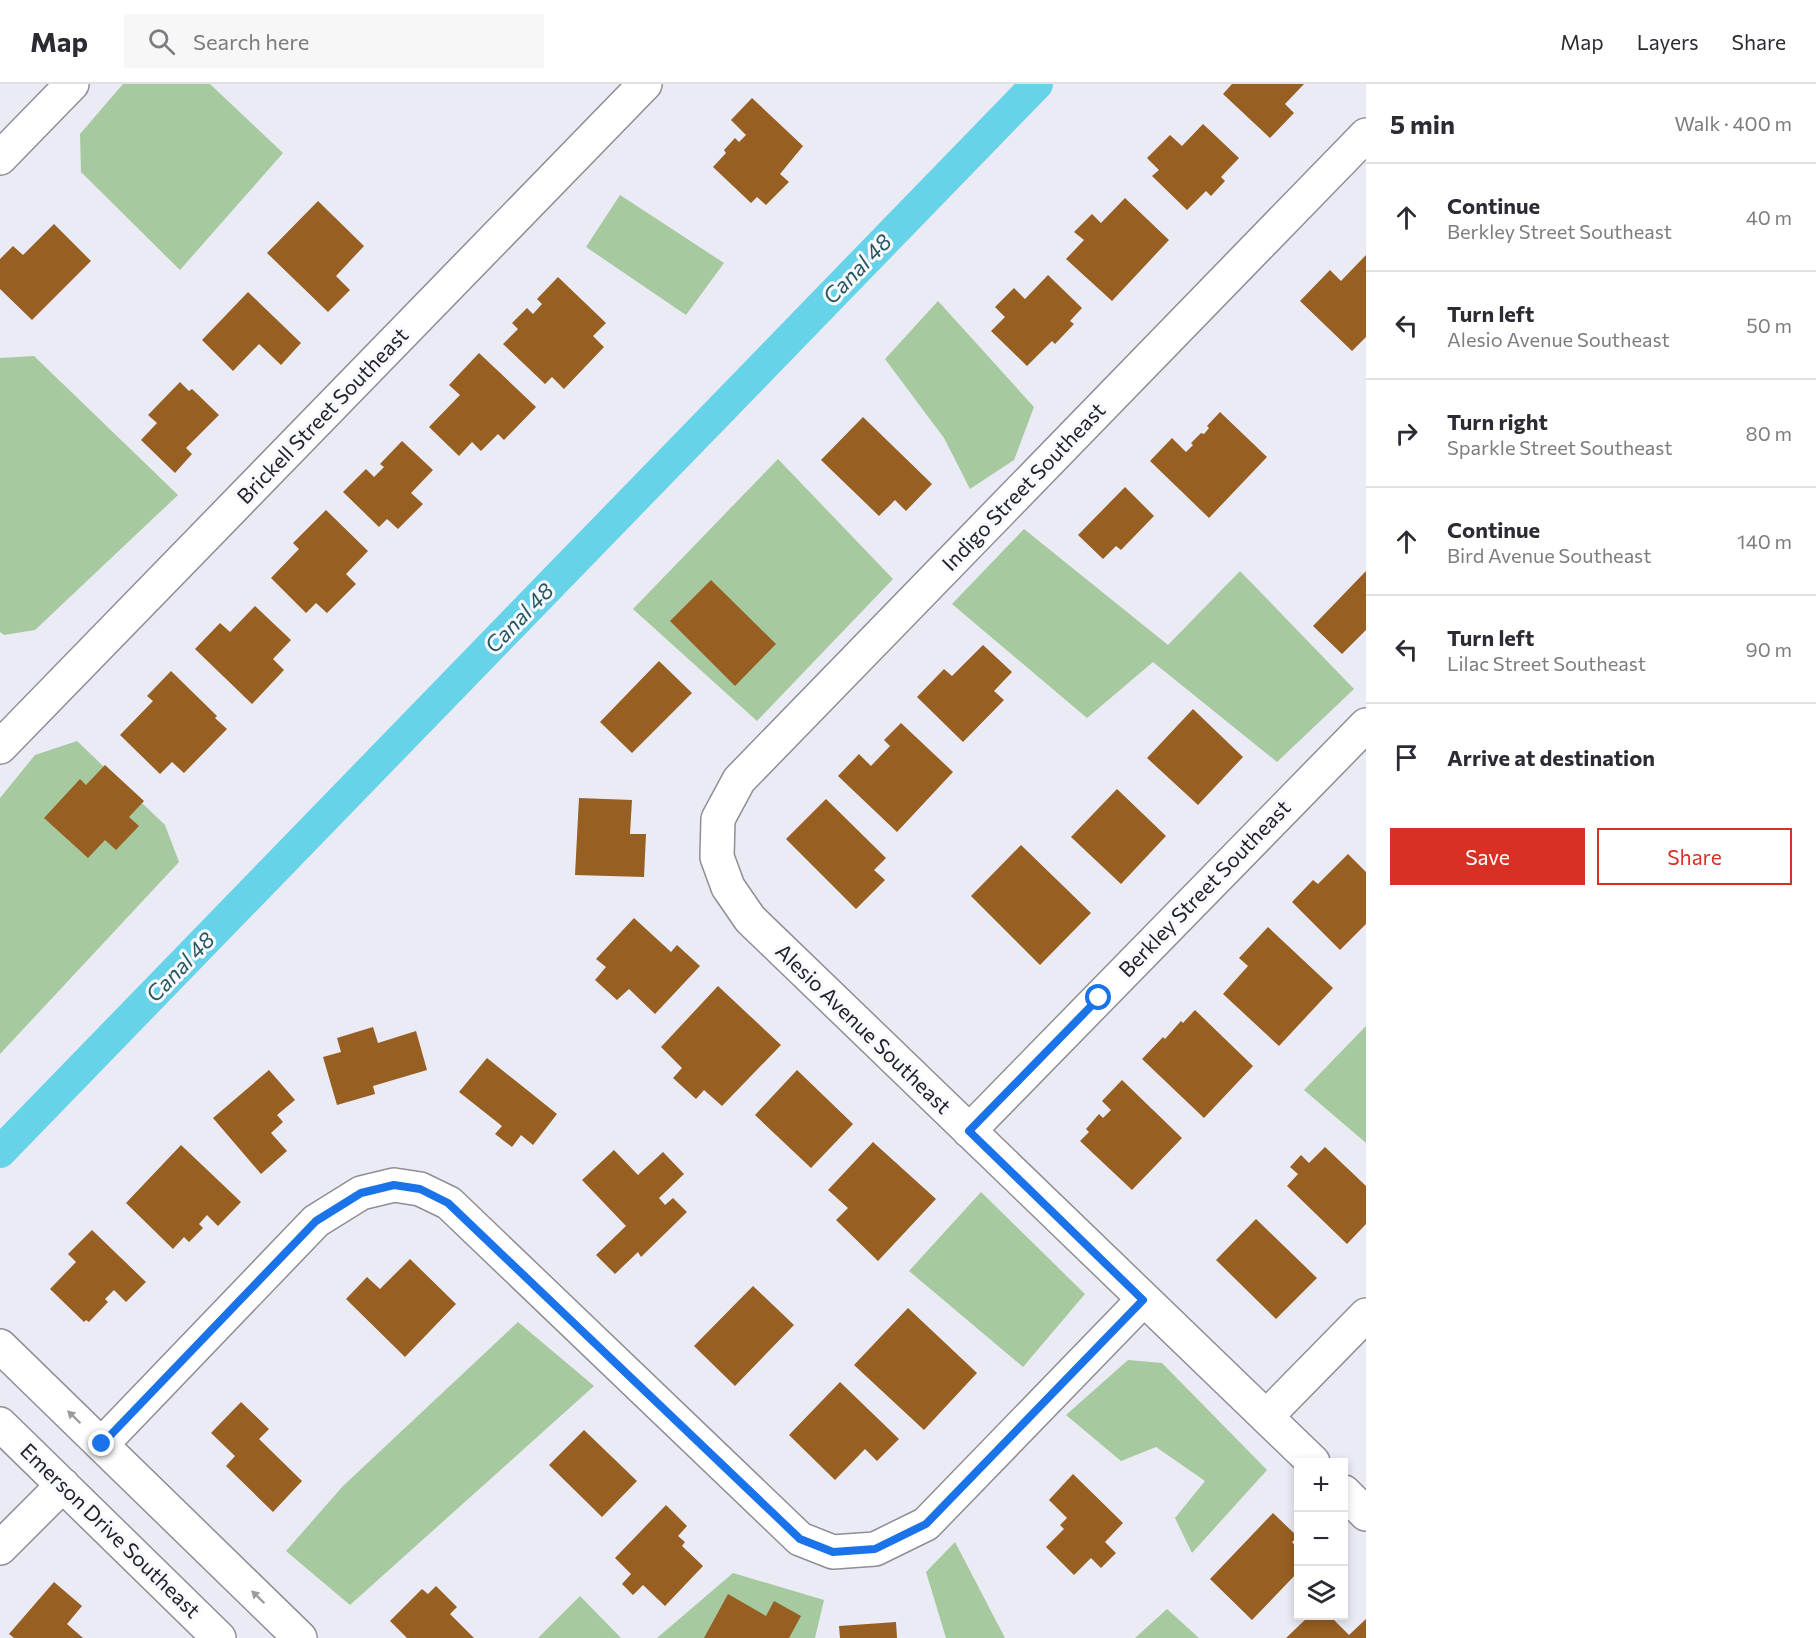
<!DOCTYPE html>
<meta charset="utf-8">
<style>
:root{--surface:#fff;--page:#f7f7f7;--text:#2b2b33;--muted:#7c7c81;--line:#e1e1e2;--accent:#d93025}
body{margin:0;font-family:Commissioner,sans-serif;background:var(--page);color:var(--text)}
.controls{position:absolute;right:18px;bottom:18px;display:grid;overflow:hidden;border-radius:0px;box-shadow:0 3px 9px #0003}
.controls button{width:54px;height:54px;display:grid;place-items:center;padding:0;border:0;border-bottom:2px solid var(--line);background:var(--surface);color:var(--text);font:30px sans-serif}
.stop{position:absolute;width:18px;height:18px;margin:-14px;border:4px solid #1a73e8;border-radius:50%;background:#fff}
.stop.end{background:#1a73e8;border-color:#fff;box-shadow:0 2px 6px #0008}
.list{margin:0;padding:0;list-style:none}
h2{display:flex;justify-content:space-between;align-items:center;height:78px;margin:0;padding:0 24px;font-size:26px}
h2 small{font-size:20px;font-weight:400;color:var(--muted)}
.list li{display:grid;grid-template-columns:39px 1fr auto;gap:18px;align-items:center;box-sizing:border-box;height:108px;padding:0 24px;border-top:2px solid var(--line)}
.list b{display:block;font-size:22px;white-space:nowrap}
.list p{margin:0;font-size:20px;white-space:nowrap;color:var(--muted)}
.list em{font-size:20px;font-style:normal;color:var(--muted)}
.actions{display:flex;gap:12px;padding:18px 24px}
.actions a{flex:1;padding:14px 0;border:2px solid var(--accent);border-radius:0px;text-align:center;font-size:21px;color:var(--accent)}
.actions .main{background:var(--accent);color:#fff}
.icon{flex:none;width:33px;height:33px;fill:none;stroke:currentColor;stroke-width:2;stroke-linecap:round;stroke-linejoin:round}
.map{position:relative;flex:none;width:1366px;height:1554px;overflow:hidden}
header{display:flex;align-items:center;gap:36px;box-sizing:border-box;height:84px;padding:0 30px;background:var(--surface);border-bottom:2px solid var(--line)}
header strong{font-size:28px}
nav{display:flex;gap:33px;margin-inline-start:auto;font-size:21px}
.search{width:420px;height:54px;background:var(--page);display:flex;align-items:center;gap:15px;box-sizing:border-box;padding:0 21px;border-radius:0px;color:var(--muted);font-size:22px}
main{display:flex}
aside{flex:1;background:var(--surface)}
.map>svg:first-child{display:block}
.green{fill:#a7c99f}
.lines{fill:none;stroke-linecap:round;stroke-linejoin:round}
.canal{stroke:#66d3e8;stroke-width:32}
.building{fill:#975f22}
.minor-casing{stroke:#8e8e97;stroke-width:36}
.minor{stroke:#fff;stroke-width:33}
.oneway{fill:#9c9c9d}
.route{stroke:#1a73e8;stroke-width:8}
.labels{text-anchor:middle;stroke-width:6;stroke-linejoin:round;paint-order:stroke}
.street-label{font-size:21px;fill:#232326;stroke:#f8f9fe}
.water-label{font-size:22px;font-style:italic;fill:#275760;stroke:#f8f9fe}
</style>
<header>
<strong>Map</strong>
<div class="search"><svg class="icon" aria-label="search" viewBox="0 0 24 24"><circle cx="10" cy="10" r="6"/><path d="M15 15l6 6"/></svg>Search here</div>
<nav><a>Map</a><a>Layers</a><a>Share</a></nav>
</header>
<main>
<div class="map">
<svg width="1366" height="1554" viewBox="0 0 1366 1554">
<rect width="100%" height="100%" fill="#eaebf4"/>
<path class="green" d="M123 0H210L283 69 180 186 81 88 80 50Z
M620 111 724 179 686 231 586 163Z
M938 217 1034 323 1014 376 970 405 944 354 885 275Z
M34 272 178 411 35 546 4 551 0 548V274Z
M778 375 893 495 757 637 633 525Z
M1024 445 1168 561 1240 487 1354 605 1277 678 1153 578 1087 634 952 520Z
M77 657 165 741 179 778 0 970V714L35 671Z
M1366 942V1059L1304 1006Z
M981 1108 1085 1210 1023 1283 909 1187Z
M518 1238 594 1302 350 1521 286 1467 343 1402Z
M1128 1276 1162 1279 1267 1386 1192 1469 1175 1434 1205 1397 1156 1363 1121 1377 1066 1331Z
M955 1458 1005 1554H946L926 1488Z
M733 1489 824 1516 815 1554H657Z
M580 1512 621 1554H538Z
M1167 1525 1199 1554H1135Z"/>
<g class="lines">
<path class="canal" d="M0 1068 1037 0"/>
</g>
<path class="building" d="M1232 0H1304L1285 20 1294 29 1270 54 1223 10Z
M752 14 803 62 780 90 789 98 766 121 757 113 751 119 713 83 726 69 724 66 735 54 739 58 746 51 731 36Z
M1203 40 1239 74 1221 93 1225 97 1211 112 1206 107 1187 126 1152 92 1159 86 1147 74 1170 51 1182 62Z
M1125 114 1169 156 1112 217 1066 175 1084 156 1074 148 1092 130 1101 139Z
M318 117 364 162 336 192 350 206 328 228 267 169Z
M54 140 91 177 32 236 0 205V175L13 162 23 171Z
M1366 171V253L1352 267 1300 217 1330 186 1341 197Z
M1048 191 1082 224 1070 237 1074 240 1055 260 1052 257 1027 282 991 247 1005 233 995 223 1014 204 1025 215Z
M558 193 606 239 593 252 604 263 564 305 552 293 545 300 503 260 518 245 512 239 527 224 533 230 542 220 537 215Z
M248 208 301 259 281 281 259 260 233 287 202 256Z
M479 269 536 323 504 356 498 350 481 367 472 358 459 372 429 343 460 311 449 301Z
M180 298 189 307 192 305 219 331 186 364 192 370 175 389 141 356 157 339 148 331Z
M1220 328 1267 373 1209 434 1150 377 1172 354 1186 368 1193 361 1191 359 1201 349 1204 350 1209 344 1207 342Z
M863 333 932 400 906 427 895 416 879 432 821 376Z
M402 357 433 386 411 409 423 420 398 445 387 435 379 443 343 408 366 385 374 393 384 383 380 380Z
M1125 403 1154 432 1121 466 1116 462 1103 475 1078 451Z
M326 426 368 467 346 490 356 500 327 529 316 519 306 529 271 494 299 465 293 459Z
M1366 487V546L1342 570 1313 542Z
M711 496 776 560 735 602 670 537Z
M255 522 291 556 273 575 284 586 252 620 195 565 220 539 230 548Z
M983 561 1012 588 994 607 1004 616 963 658 917 613 944 585 952 592Z
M659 577 692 609 632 669 600 638Z
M171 587 217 632 215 634 227 645 184 689 172 678 160 690 120 651 153 617 147 612Z
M1193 625 1243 673 1198 721 1147 674Z
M901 639 953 688 897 748 838 692 859 670 871 682 890 662 884 656Z
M105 681 144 717 129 733 139 742 116 766 105 756 88 774 44 734 80 695 86 701Z
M1117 705 1166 752 1121 800 1071 753Z
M579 714 632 716 630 750H646L644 793 575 791Z
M826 715 886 774 874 786 885 796 856 825 786 755Z
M1021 761 1091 829 1040 881 971 812Z
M1348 770 1366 788V840L1340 866 1292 818 1313 796 1318 800Z
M634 834 671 868 677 861 700 882 655 930 629 905 617 916 595 896 606 883 596 875Z
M1268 843 1333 904 1279 962 1223 910 1248 882 1239 874Z
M718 902 781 961 722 1022 704 1006 696 1015 673 994 682 984 661 963Z
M1195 926 1253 982 1204 1034 1142 975 1163 953 1165 955 1181 937 1183 939Z
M373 943 378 959 416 947 427 986 373 1002 375 1010 337 1021 323 973 341 968 337 954Z
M487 974 557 1030 533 1061 521 1051 512 1063 495 1050 502 1042 459 1008Z
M269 986 295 1016 277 1031 283 1038 271 1049 287 1067 261 1090 213 1034Z
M797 986 853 1040 811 1084 755 1031Z
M1122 996 1182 1054 1132 1106 1080 1057 1089 1048 1086 1045 1099 1030 1103 1034 1111 1026 1102 1017Z
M873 1058 936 1115 878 1177 836 1136 848 1124 828 1106Z
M181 1061 241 1118 218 1142 207 1131 199 1140 203 1144 189 1158 184 1153 173 1165 126 1119Z
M1325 1063 1366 1102V1140L1347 1160 1287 1102 1298 1090 1290 1083 1301 1071 1309 1079Z
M614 1066 638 1091 663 1068 684 1090 659 1114 665 1121 673 1114 687 1128 641 1173 638 1168 615 1190 596 1171 626 1142 582 1096Z
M1256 1135 1317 1194 1276 1235 1216 1176Z
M92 1146 146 1198 126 1218 114 1206 105 1215 108 1218 89 1238 86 1236 84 1238 50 1205 76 1178 68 1170Z
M410 1175 456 1220 405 1273 346 1215 367 1193 380 1205Z
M753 1202 794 1241 735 1302 694 1262Z
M908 1224 977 1289 924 1346 854 1281Z
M840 1298 899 1355 877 1377 865 1365 835 1396 789 1351Z
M241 1318 269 1345 259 1355 302 1397 273 1428 226 1382 235 1372 211 1349Z
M584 1346 637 1397 602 1433 549 1381Z
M1073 1390 1123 1439 1105 1458 1116 1469 1101 1484 1091 1474 1074 1491 1046 1463 1064 1445 1060 1441 1067 1434 1049 1416Z
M666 1421 687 1442 678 1452 685 1458 682 1462 703 1482 665 1522 643 1501 633 1511 622 1500 631 1490 615 1474Z
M1273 1429 1298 1453 1292 1458 1298 1465 1294 1470 1298 1475V1488L1252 1536 1210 1495Z
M54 1498 82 1522 67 1540 83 1554H14L9 1550Z
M436 1502 457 1523 450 1530 474 1554H407L390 1537 422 1505 428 1510Z
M728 1510 766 1532 774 1517 801 1532 789 1554H704Z
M1309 1532H1330L1349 1551 1366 1535V1554H1286Z
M896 1538 897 1554H840L839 1542Z"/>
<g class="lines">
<defs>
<path id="minor" d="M0 74 72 0
M0 663 645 0
M969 1047 1366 641
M0 1262 300 1554
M1266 1333 1366 1231
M0 1340 219 1554
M102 1360 316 1137 361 1109 394 1101 420 1105 449 1119 800 1455 833 1468 875 1465 926 1440 1143 1216
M1313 1378 750 835 728 803 717 773 718 735 739 696 1366 51
M1344 1408 1366 1430
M0 1464 63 1401"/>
</defs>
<use href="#minor" class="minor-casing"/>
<use href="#minor" class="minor"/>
</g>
<defs><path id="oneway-solid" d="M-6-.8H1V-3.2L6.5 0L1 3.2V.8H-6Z" transform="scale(1.5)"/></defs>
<g class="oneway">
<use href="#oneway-solid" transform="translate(74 1333) rotate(-136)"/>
<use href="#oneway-solid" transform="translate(258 1513) rotate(-136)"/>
</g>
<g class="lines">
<path class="route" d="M102 1360 316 1137 361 1109 394 1101 420 1105 448 1119 800 1455 833 1468 875 1465 926 1440 1143 1216 969 1047 1099 914"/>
</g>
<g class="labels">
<g class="street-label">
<text transform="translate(323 332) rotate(-46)" y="7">Brickell Street Southeast</text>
<text transform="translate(1024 403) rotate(-46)" y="7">Indigo Street Southeast</text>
<text transform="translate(1205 805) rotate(-46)" y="7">Berkley Street Southeast</text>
<text transform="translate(863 945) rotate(44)" y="7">Alesio Avenue Southeast</text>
<text transform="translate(110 1447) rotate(44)" y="7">Emerson Drive Southeast</text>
</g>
<g class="water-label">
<text transform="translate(857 185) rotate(-46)" y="8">Canal 48</text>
<text transform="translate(519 534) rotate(-46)" y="8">Canal 48</text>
<text transform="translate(180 883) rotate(-46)" y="8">Canal 48</text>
</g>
</g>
</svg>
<div class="controls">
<button>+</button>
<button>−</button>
<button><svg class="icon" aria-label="layers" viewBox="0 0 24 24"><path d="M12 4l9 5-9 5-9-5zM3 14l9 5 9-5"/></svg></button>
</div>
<div class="stop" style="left:1099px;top:914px"></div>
<div class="stop end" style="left:102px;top:1360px"></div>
</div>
<aside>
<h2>5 min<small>Walk · 400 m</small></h2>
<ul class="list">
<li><svg class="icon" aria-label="ahead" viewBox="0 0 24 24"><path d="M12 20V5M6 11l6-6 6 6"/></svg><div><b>Continue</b><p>Berkley Street Southeast</p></div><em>40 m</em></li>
<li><svg class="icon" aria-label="left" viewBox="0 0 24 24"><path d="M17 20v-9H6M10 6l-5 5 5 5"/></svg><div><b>Turn left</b><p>Alesio Avenue Southeast</p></div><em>50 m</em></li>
<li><svg class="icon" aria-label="right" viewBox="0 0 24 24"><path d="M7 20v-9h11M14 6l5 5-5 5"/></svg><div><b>Turn right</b><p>Sparkle Street Southeast</p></div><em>80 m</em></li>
<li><svg class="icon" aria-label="ahead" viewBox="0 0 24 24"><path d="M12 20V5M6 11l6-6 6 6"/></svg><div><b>Continue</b><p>Bird Avenue Southeast</p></div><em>140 m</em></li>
<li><svg class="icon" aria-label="left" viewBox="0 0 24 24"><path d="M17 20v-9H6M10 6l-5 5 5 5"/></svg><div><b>Turn left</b><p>Lilac Street Southeast</p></div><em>90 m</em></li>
<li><svg class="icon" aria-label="arrive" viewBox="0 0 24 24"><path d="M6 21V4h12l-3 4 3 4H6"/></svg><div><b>Arrive at destination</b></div></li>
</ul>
<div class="actions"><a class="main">Save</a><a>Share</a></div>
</aside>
</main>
